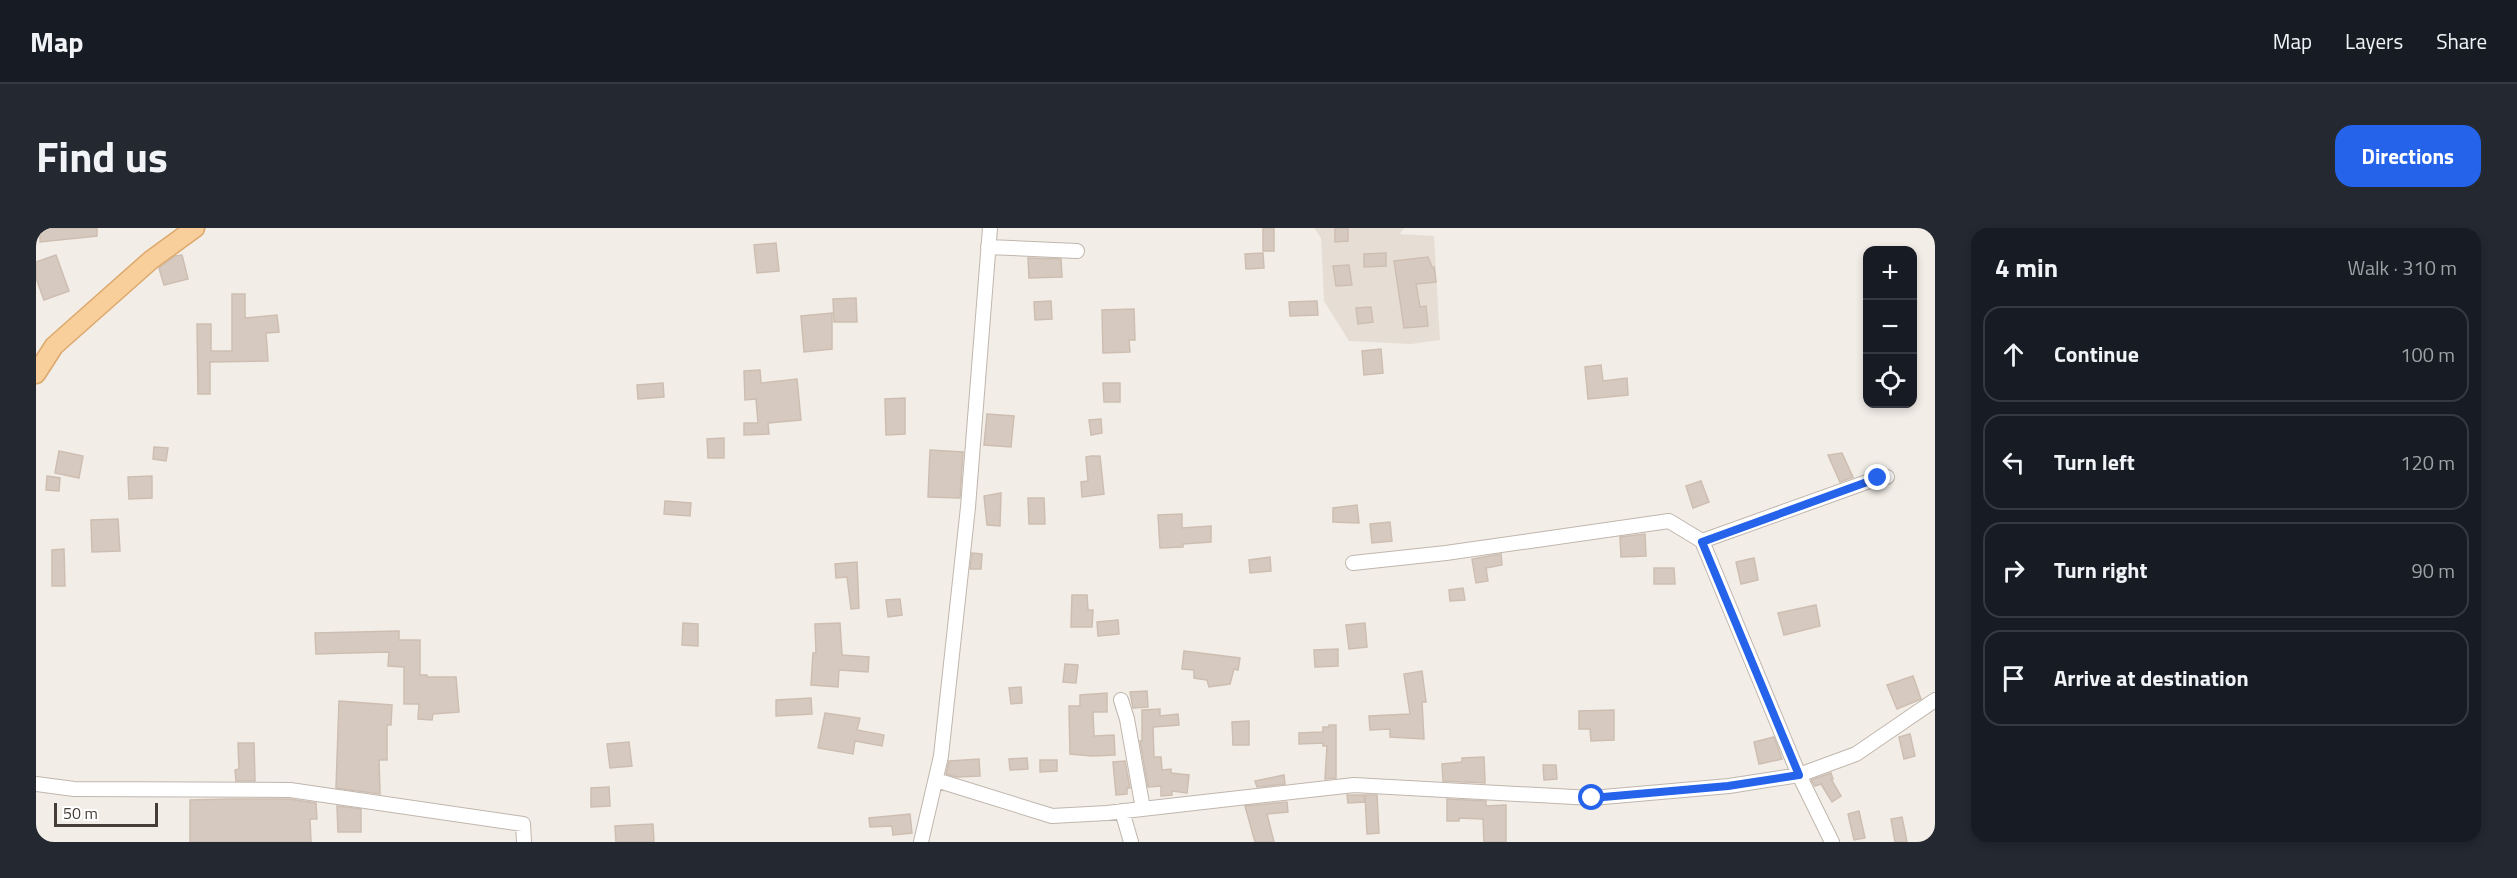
<!DOCTYPE html>
<meta charset="utf-8">
<style>
:root{--surface:#171b24;--page:#242831;--text:#f1f3f6;--muted:#9ea1a6;--line:#363941;--accent:#2563eb}
body{margin:0;font-family:"Titillium Web",sans-serif;background:var(--page);color:var(--text)}
.controls{position:absolute;right:18px;top:18px;display:grid;overflow:hidden;border-radius:12px;box-shadow:0 3px 9px #0003}
.controls button{width:54px;height:54px;display:grid;place-items:center;padding:0;border:0;border-bottom:2px solid var(--line);background:var(--surface);color:var(--text);font:30px sans-serif}
.scale{position:absolute;left:18px;bottom:15px;width:104px;box-sizing:border-box;padding-left:6px;border:3px solid #453d36;border-top:0;font-size:16px;line-height:21px;white-space:nowrap;color:#453d36;-webkit-text-stroke:4px #fff;paint-order:stroke}
.stop{position:absolute;width:18px;height:18px;margin:-14px;border:4px solid #2563eb;border-radius:50%;background:#fff}
.stop.end{background:#2563eb;border-color:#fff;box-shadow:0 2px 6px #0008}
.list{margin:0;padding:0;list-style:none}
h2{display:flex;justify-content:space-between;align-items:center;height:78px;margin:0;padding:0 24px;font-size:26px}
h2 small{font-size:20px;font-weight:400;color:var(--muted)}
.list li{display:grid;grid-template-columns:39px 1fr auto;gap:18px;align-items:center;box-sizing:border-box;height:96px;margin:0 12px 12px;padding:0 12px;border:2px solid var(--line);border-radius:18px}
.list b{display:block;font-size:22px;white-space:nowrap}
.list em{font-size:20px;font-style:normal;color:var(--muted)}
.icon{flex:none;width:33px;height:33px;fill:none;stroke:currentColor;stroke-width:2;stroke-linecap:round;stroke-linejoin:round}
.map{position:relative;flex:none;width:1899px;height:614px;overflow:hidden;border-radius:18px}
header{display:flex;align-items:center;gap:36px;box-sizing:border-box;height:84px;padding:0 30px;background:var(--surface);border-bottom:2px solid var(--line)}
header strong{font-size:28px}
nav{display:flex;gap:33px;margin-inline-start:auto;font-size:21px}
.intro{display:flex;align-items:center;justify-content:space-between;box-sizing:border-box;height:144px;padding:0 36px}
h1{margin:0;font-size:42px}
.button{padding:15px 27px;border-radius:18px;background:var(--accent);color:#fff;font-size:21px;font-weight:700}
main{display:flex;gap:36px;padding:0 36px}
aside{flex:1;background:var(--surface);border-radius:18px;box-shadow:0 3px 9px #0003}
.map>svg:first-child{display:block}
.residential{fill:#e6ded5}
.building{fill:#d6cac0;stroke:#cebeb1;stroke-width:1.5}
.lines{fill:none;stroke-linecap:round;stroke-linejoin:round}
.minor-casing{stroke:#c0b6ad;stroke-width:16}
.major-casing{stroke:#dca86c;stroke-width:21}
.minor{stroke:#fff;stroke-width:14}
.major{stroke:#f8ce9b;stroke-width:18}
.route{stroke:#2563eb;stroke-width:8}
</style>
<header>
<strong>Map</strong>
<nav><a>Map</a><a>Layers</a><a>Share</a></nav>
</header>
<div class="intro"><h1>Find us</h1><a class="button">Directions</a></div>
<main>
<div class="map">
<svg width="1899" height="614" viewBox="0 0 1899 614">
<rect width="100%" height="100%" fill="#f2ede7"/>
<path class="residential" d="M1278 0H1368L1364 6 1398 8 1404 112 1375 116 1313 113 1288 73 1285 10Z"/>
<path class="building" d="M4 0H61V8L4 14Z
M1227 0H1238V23H1227Z
M1299 0H1312V13L1299 14Z
M740 15 743 43 721 45 718 17Z
M1227 25 1228 40 1210 41 1209 26Z
M1350 25V38L1328 39V26Z
M20 27 33 63 8 72 0 50V34Z
M146 27 152 51 128 57 123 40 139 28Z
M1392 29 1396 39H1398L1400 54 1380 56 1384 79 1390 78 1392 98 1368 100 1358 33Z
M992 30 1025 31 1026 49 993 50Z
M1313 37 1316 57 1300 58 1297 38Z
M196 66H209V90L241 87 243 104 230 105 232 133 174 134V166H162L161 96H175V123H196Z
M820 70 821 94H798L797 71Z
M1015 73 1016 91 999 92 998 74Z
M1281 73 1282 87 1254 88 1253 74Z
M1335 79 1337 94 1322 96 1320 80Z
M1098 81 1099 112H1093L1094 124 1067 125 1066 82Z
M796 85V121L768 124 765 88Z
M1345 121 1347 145 1328 147 1326 123Z
M1565 137 1567 153 1591 150 1592 167 1552 171 1549 139Z
M724 142 725 155 761 151 765 192 732 195 733 206 708 207V195H722L720 171 709 172 708 143Z
M627 155 628 169 602 171 601 157Z
M1067 155H1084V174H1068Z
M869 170V206L850 207 849 171Z
M951 186 978 188 975 219 948 217Z
M1065 191 1066 205 1055 207 1053 192Z
M688 210V230H672L671 211Z
M118 219 132 220 130 233 117 231Z
M894 222 927 224 924 270 892 269Z
M23 223 47 228 43 250 19 245Z
M1806 225 1817 249 1804 254 1792 227Z
M1055 228H1064L1068 266 1046 269 1045 254 1052 253 1050 229Z
M11 248 24 250 23 263 10 262Z
M116 248V270L93 271 92 249Z
M1665 253 1673 274 1657 280 1650 258Z
M965 265 964 298 951 297 948 268Z
M992 270H1008L1009 296H993Z
M629 273 655 275 654 288 628 286Z
M1321 277 1323 295 1297 294V280Z
M1146 286V300L1175 298V314L1147 316V319L1124 320 1122 287Z
M82 291 84 323 56 324 55 292Z
M1354 294 1356 313 1336 315 1334 296Z
M1609 306 1610 328 1585 329 1584 309Z
M28 321 29 358H16V322Z
M936 325 946 326 945 341H934Z
M1465 326 1466 337 1450 340 1452 353 1440 355 1436 331Z
M1234 329 1235 343 1214 345 1213 332Z
M1718 330 1722 352 1705 356 1700 334Z
M821 334 823 380 815 381 811 349 800 350 799 336Z
M1618 340H1638L1639 356H1618Z
M1427 360 1429 372 1414 373 1413 362Z
M1036 367H1051L1052 382H1057L1056 399H1035Z
M864 371 866 387 852 389 850 372Z
M1780 377 1784 398 1748 407 1742 385Z
M1082 392 1083 406 1062 408 1061 394Z
M647 395 662 396V418L646 417Z
M804 395 806 427 833 429 832 444 803 442 802 459 775 457 777 425H780L779 396Z
M1329 395 1331 419 1313 421 1310 397Z
M363 403V412H384V447H391V449H420L423 484 397 486 396 492 382 491 383 476H368V439L352 438 353 424 280 426 279 405Z
M1302 421V438L1279 439 1278 422Z
M1148 423 1204 430 1202 442 1198 441 1194 456 1173 459 1171 452 1158 450V442L1146 441Z
M1029 436 1042 437 1040 455 1027 454Z
M1386 443 1390 474H1386L1388 511 1354 509V501L1334 502 1333 488 1374 486 1368 446Z
M1877 448 1885 471 1861 481 1851 457Z
M985 459 986 475 975 476 973 460Z
M1111 463 1112 479 1097 480 1094 464Z
M1071 465V484H1057L1058 508 1078 507 1079 527 1056 528 1034 526 1033 478H1044V467Z
M775 470 776 486 740 488V472Z
M303 473 356 477 355 497H351V532H343L344 566 300 560Z
M1124 481V488L1142 486 1143 497 1117 499 1118 529H1125L1126 542 1135 541V545L1153 547 1151 565 1136 563V567L1125 568V558L1112 559 1104 513H1106V482Z
M1578 482V512L1555 513 1554 501H1543V483Z
M789 485 824 490 821 502 848 507 846 518 819 513 817 526 782 520Z
M1213 493V517H1197L1196 494Z
M1293 497H1300V550L1289 551 1291 518H1287V515L1263 516V505L1287 504V499H1293Z
M1874 506 1879 528 1868 531 1863 509Z
M1738 509 1746 531 1723 536 1718 514Z
M593 514 596 538 574 540 571 516Z
M202 515H218L219 553H200L199 542 203 541Z
M1448 529 1449 555 1407 553 1406 536 1426 534V530Z
M991 530 992 541 974 542 973 531Z
M943 531 944 548 920 549 910 546 913 533Z
M1004 532H1021V543L1004 544Z
M1089 533 1094 560H1091V566L1080 567 1077 534Z
M1507 537H1520L1521 551 1508 552Z
M1795 545 1797 551H1795L1805 568 1796 574 1785 556 1779 558 1775 552Z
M1248 547 1249 556 1221 559 1219 553Z
M573 559 574 578 555 579V560Z
M1311 567H1328L1329 574 1312 575Z
M1329 567H1341L1343 605 1331 606Z
M195 571H253L280 575 281 591H274L275 614H154V572Z
M1411 571 1450 573V578L1470 577V614H1448L1447 591 1423 590V593H1411Z
M1251 574 1252 584 1231 586 1238 614H1219L1209 578Z
M301 578 325 581V604H302Z
M1823 583 1829 610 1818 612 1812 586Z
M874 586 876 605 857 607 856 598 834 599 833 590Z
M1866 589 1871 614H1859L1855 591Z
M617 596 618 614H580L579 598Z"/>
<g class="lines">
<defs>
<path id="minor" d="M952 19 1041 23
M1666 313 1763 547 1796 614
M1317 335 1410 325 1633 293 1666 313 1842 250 1851 249
M1085 472 1091 491 1107 581
M900 552 1016 588 1071 585 1318 557 1556 570 1693 558 1763 547 1820 526 1899 472
M0 556 38 561 254 562 487 596 488 614
M1086 583 1095 614
M885 614 905 528 932 279 954 0"/>
<path id="major" d="M0 146 18 118 115 32 159 0"/>
</defs>
<use href="#minor" class="minor-casing"/>
<use href="#major" class="major-casing"/>
<use href="#minor" class="minor"/>
<use href="#major" class="major"/>
</g>
<g class="lines">
<path class="route" d="M1556 570 1692 558 1763 547 1666 314 1842 250"/>
</g>
</svg>
<div class="controls">
<button>+</button>
<button>−</button>
<button><svg class="icon" aria-label="locate" viewBox="0 0 24 24"><circle cx="12" cy="12" r="6"/><path d="M12 2v4M12 18v4M2 12h4M18 12h4"/></svg></button>
</div>
<div class="scale">50 m</div>
<div class="stop" style="left:1556px;top:570px"></div>
<div class="stop end" style="left:1842px;top:250px"></div>
</div>
<aside>
<h2>4 min<small>Walk · 310 m</small></h2>
<ul class="list">
<li><svg class="icon" aria-label="ahead" viewBox="0 0 24 24"><path d="M12 20V5M6 11l6-6 6 6"/></svg><div><b>Continue</b></div><em>100 m</em></li>
<li><svg class="icon" aria-label="left" viewBox="0 0 24 24"><path d="M17 20v-9H6M10 6l-5 5 5 5"/></svg><div><b>Turn left</b></div><em>120 m</em></li>
<li><svg class="icon" aria-label="right" viewBox="0 0 24 24"><path d="M7 20v-9h11M14 6l5 5-5 5"/></svg><div><b>Turn right</b></div><em>90 m</em></li>
<li><svg class="icon" aria-label="arrive" viewBox="0 0 24 24"><path d="M6 21V4h12l-3 4 3 4H6"/></svg><div><b>Arrive at destination</b></div></li>
</ul>
</aside>
</main>
